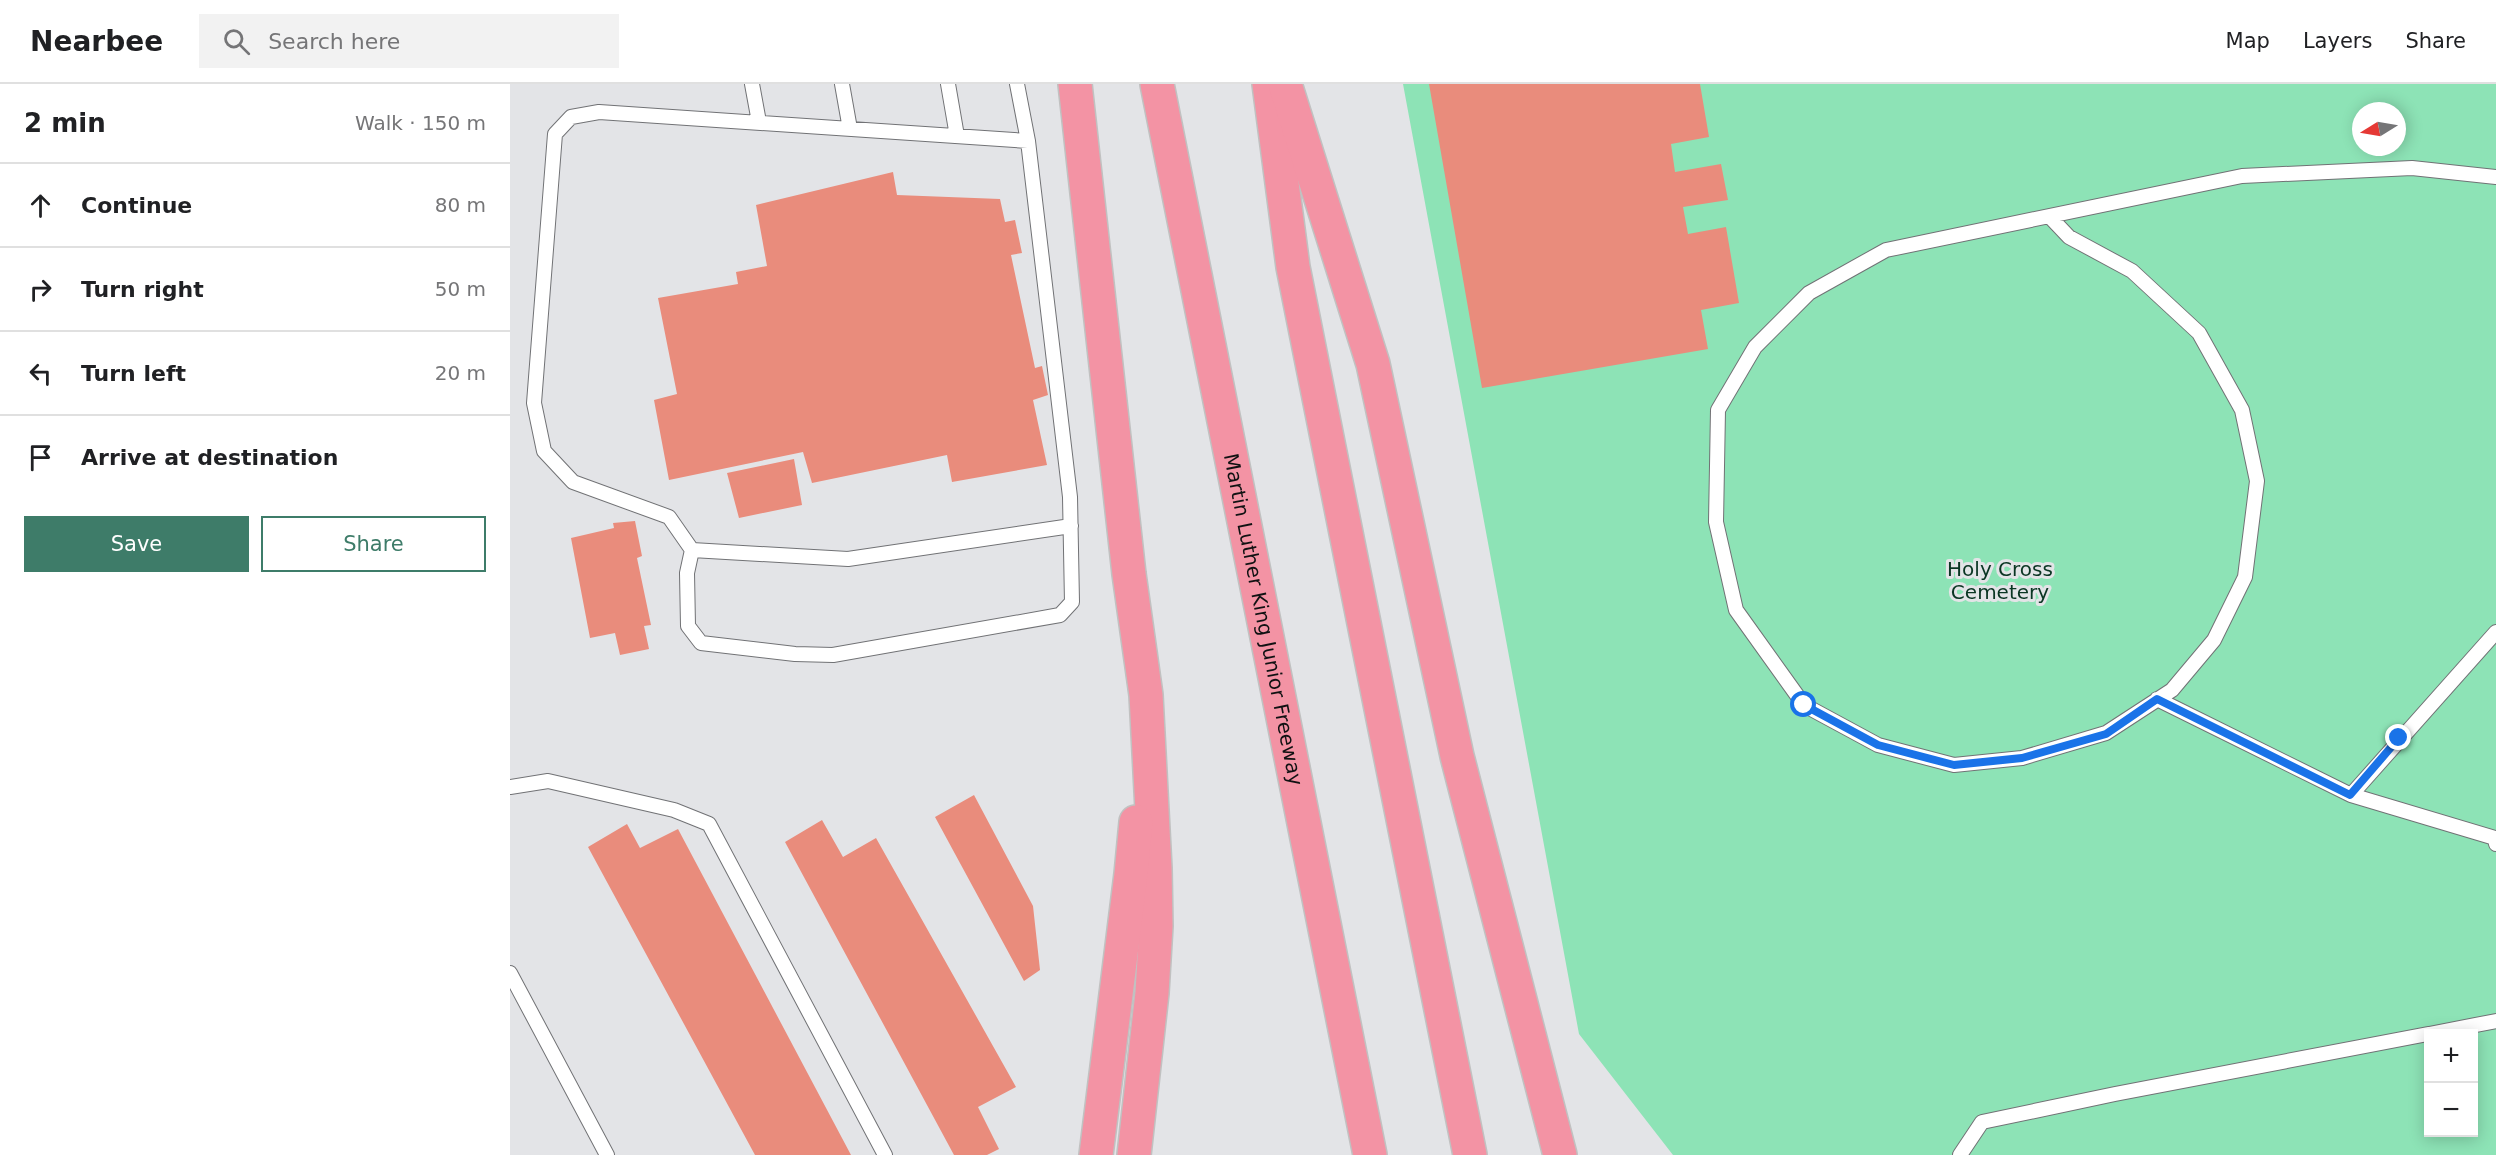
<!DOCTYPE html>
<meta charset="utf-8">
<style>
:root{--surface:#fff;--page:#f2f2f2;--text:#202124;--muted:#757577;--line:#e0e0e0;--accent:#3e7c69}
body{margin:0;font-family:"DejaVu Sans",sans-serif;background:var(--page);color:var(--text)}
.controls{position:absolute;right:18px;bottom:18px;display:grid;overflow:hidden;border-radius:0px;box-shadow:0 3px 15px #0003}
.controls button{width:54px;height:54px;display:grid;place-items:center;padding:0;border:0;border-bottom:2px solid var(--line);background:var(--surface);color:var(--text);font:30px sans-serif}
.compass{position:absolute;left:1842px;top:18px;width:54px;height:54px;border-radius:50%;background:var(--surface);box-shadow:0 3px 15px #0003;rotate:259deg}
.stop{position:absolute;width:18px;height:18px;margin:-14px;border:4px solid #1a73e8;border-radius:50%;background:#fff}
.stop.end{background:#1a73e8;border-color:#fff;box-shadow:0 2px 6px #0008}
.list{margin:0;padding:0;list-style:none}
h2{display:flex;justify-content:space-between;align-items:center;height:78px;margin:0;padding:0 24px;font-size:26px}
h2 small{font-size:20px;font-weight:400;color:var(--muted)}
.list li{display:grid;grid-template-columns:39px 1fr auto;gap:18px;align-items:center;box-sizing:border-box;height:84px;padding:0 24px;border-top:2px solid var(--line)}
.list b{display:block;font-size:22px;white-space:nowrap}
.list em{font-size:20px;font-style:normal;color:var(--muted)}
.actions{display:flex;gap:12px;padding:18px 24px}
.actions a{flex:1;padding:14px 0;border:2px solid var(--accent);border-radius:0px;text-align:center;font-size:21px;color:var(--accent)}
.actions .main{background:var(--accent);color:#fff}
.icon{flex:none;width:33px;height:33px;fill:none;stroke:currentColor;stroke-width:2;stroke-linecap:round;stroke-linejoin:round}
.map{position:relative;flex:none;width:1986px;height:1071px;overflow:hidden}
header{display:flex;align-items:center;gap:36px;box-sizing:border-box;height:84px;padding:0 30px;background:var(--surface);border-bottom:2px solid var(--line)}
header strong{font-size:28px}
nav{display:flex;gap:33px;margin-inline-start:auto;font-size:21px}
.search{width:420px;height:54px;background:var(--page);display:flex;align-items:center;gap:15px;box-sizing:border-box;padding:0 21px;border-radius:0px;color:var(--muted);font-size:22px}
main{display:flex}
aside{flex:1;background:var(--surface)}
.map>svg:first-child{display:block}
.green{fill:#8de3b6;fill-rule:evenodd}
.building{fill:#e98c7c}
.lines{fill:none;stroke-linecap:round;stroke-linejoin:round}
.lane-casing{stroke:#717275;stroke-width:16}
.highway-casing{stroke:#c1c1c1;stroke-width:36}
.lane{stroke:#fff;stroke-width:14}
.highway{stroke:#f393a4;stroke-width:33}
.route{stroke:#1a73e8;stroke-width:8}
.labels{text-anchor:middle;stroke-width:6;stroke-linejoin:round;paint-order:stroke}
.park-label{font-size:20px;fill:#0a3623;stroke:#e3e4e7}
.street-label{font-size:20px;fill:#101112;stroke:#e3e4e7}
</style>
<header>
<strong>Nearbee</strong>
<div class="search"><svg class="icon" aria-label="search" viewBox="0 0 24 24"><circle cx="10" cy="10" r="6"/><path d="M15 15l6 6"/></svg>Search here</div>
<nav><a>Map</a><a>Layers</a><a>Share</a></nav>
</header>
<main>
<aside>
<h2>2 min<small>Walk · 150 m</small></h2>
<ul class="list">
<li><svg class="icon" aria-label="ahead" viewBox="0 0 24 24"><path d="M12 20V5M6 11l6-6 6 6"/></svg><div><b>Continue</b></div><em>80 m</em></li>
<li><svg class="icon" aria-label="right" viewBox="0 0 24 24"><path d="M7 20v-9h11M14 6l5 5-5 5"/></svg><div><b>Turn right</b></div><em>50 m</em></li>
<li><svg class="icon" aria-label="left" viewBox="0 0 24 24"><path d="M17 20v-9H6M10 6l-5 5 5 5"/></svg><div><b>Turn left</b></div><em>20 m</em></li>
<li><svg class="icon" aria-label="arrive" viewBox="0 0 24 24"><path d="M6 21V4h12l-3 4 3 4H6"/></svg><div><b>Arrive at destination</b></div></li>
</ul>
<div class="actions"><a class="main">Save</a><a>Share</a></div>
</aside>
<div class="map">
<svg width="1986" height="1071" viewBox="0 0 1986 1071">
<rect width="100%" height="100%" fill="#e3e4e7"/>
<path class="green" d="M893 0H1986V1071H1163L1069 950ZM1851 27H1887V63H1851ZM1918 950H1964V1048H1918Z"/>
<path class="building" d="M919 0H1190L1199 53 1161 60 1165 88 1211 80 1218 116 1173 123 1178 150 1216 143 1229 219 1191 226 1198 265 972 304Z
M383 88 387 111 490 115 495 138 505 136 512 169 501 171 525 284 532 282 538 311 523 316 537 381 442 398 437 371 302 399 293 368 159 396 144 316 167 310 148 214 228 200 226 188 257 182 246 121Z
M284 375 292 421 229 434 217 389Z
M125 437 132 472 127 474 141 541 134 542 139 565 110 571 105 549 80 554 61 454 104 444 103 439Z
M464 711 523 822 530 886 514 897 425 733Z
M312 736 333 773 366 754 506 1003 468 1023 489 1065 477 1071H444L275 758Z
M117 740 130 764 168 745 341 1071H245L78 763Z"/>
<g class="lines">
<defs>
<path id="lane" d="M242 0 249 38
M332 0 340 45
M438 0 447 52
M507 0 518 57 560 413 562 518 550 531 323 571 285 570 191 559 178 542 177 489 182 466 159 433 63 398 34 367 24 319 45 50 61 33 89 28 518 57
M1540 133 1559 153 1622 187 1689 249 1732 326 1747 397 1735 493 1704 556 1662 606 1596 649 1512 674 1444 681 1368 661 1294 621 1226 526 1206 438 1208 326 1245 263 1299 209 1376 166 1732 92 1902 84 1986 93
M182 466 338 475 561 442
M1647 615 1841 711 1985 754 1986 760
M0 703 38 697 164 726 199 740 375 1071
M1841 711 1986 548
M0 889 97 1071
M1919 950 1986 937
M1450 1071 1472 1038 1605 1010 1918 950"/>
<g id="highway">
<path d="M565 0 619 490 636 611 645 784 646 842 642 909 624 1071"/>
<path id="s1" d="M647 0 860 1071"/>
<path d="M759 0 783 183 960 1071"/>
<path d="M775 0 863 280 947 672 1050 1071"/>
<path d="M586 1071 621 790 626 738"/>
</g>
</defs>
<use href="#lane" class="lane-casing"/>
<use href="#highway" class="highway-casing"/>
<use href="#lane" class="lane"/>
<use href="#highway" class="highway"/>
</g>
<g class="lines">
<path class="route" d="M1294 621 1368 661 1444 681 1512 674 1596 650 1647 615 1840 711 1889 654"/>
</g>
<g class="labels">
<g class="park-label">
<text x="1490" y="492">Holy Cross<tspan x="1490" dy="23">Cemetery</tspan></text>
</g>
<g class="street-label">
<text dy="7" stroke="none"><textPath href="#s1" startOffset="546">Martin Luther King Junior Freeway</textPath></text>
</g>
</g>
</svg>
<div class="controls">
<button>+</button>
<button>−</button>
</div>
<svg class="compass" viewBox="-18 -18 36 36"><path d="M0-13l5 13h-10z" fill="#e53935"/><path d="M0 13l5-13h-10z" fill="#757577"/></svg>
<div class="stop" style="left:1294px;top:621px"></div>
<div class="stop end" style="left:1889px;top:654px"></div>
</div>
</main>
